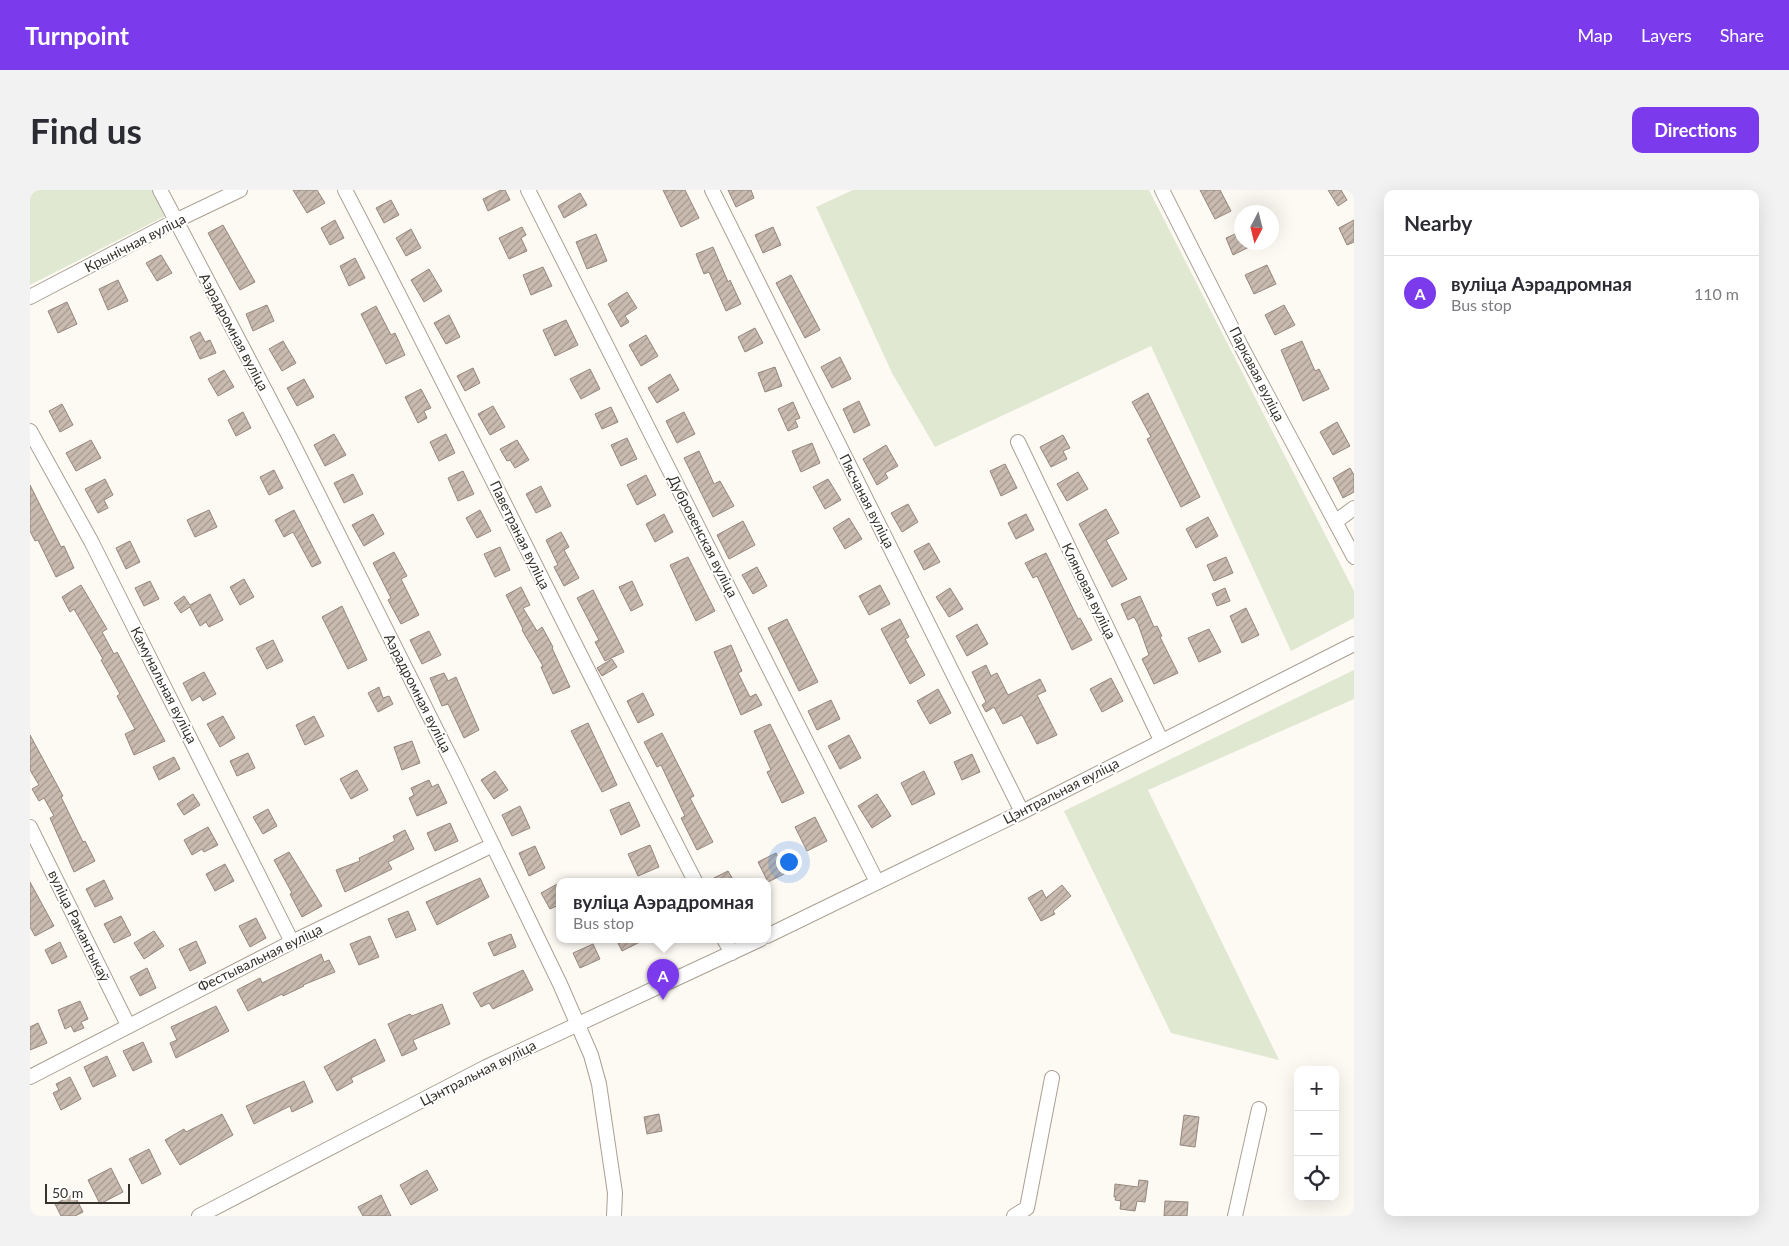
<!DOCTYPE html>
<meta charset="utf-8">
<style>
:root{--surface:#fff;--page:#f2f2f3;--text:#2b2b33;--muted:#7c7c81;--line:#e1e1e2;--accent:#7c3aed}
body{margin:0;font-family:Lato,sans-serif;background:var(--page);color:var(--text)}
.controls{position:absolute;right:15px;bottom:15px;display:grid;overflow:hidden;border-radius:10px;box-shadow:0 5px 20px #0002}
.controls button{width:45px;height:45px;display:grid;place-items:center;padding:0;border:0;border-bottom:1px solid var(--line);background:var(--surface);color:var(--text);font:25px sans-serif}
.compass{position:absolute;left:1204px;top:15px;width:45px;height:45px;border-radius:50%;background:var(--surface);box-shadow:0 5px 20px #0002;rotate:187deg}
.scale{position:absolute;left:15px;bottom:12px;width:85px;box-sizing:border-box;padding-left:5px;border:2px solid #36322c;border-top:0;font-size:14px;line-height:18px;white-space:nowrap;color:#36322c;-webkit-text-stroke:4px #fff;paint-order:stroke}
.you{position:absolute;left:758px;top:671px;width:18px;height:18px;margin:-12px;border:4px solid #fff;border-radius:50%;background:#1a73e8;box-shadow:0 0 0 8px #1a73e833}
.badge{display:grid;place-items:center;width:32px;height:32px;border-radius:50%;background:var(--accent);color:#fff;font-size:16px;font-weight:700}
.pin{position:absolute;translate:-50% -41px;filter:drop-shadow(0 1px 2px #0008)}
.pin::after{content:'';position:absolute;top:26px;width:18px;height:15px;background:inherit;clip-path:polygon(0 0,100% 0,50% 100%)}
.popup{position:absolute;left:526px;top:688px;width:215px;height:65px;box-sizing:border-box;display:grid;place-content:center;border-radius:10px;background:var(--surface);filter:drop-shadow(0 1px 4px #0005);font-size:16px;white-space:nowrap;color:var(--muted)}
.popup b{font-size:19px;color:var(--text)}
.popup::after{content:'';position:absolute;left:50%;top:100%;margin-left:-10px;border:10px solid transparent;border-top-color:var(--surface)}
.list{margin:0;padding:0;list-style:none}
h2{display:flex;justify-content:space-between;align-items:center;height:65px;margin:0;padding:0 20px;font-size:21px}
h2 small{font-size:16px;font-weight:400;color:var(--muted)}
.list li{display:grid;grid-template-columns:32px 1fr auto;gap:15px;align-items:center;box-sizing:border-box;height:75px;padding:0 20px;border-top:1px solid var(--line)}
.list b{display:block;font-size:19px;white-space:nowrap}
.list p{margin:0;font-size:16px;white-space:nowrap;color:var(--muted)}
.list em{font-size:16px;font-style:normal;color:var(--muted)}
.icon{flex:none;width:28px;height:28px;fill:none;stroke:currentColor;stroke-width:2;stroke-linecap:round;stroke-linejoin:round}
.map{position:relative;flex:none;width:1324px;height:1026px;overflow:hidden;border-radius:10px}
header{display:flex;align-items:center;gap:30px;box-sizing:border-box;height:70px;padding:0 25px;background:var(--accent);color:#fff}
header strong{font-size:24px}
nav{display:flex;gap:28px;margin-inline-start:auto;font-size:18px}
.intro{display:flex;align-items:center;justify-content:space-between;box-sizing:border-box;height:120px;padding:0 30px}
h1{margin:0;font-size:35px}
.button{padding:12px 22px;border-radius:10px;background:var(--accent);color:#fff;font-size:18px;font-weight:700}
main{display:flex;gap:30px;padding:0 30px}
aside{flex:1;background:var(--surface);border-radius:10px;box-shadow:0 5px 20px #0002}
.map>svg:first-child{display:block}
.grass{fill:#e0e8d2}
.building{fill:url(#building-hatch);stroke:#95877d}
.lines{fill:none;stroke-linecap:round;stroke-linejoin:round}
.minor-casing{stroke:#aaa093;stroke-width:16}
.minor{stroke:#fff;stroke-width:14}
.labels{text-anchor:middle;stroke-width:4;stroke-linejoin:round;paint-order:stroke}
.street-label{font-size:14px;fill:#36322c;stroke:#fff}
</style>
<header>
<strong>Turnpoint</strong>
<nav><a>Map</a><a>Layers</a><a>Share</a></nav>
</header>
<div class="intro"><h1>Find us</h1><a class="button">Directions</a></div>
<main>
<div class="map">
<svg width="1324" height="1026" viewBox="0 0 1324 1026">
<defs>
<pattern id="building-hatch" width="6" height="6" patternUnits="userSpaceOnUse" patternTransform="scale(1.25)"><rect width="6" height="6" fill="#c9bbb0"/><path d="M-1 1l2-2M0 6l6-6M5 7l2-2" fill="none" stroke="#a4998f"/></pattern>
</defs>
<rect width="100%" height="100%" fill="#fdf9f3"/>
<path class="grass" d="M0 0H122L135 26 0 95Z
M823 0H1119L1324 401V428L1261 461 1121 156 905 257 862 183 786 17Z
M1324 480V509L1118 600 1249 870 1141 843 1034 621Z"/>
<path class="building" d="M263 0H287L295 13 277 23Z
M471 0H475L480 10 458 21 453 9Z
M633 0H655L669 28 651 37Z
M698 0H721L724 8 706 17Z
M1170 0H1190L1201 21 1185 29Z
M1298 0H1311L1317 10 1308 16Z
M550 3 557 15 534 28 528 16Z
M361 10 369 25 354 33 346 18Z
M305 30 314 48 300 55 291 38Z
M1324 30V52L1317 55 1309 38Z
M193 35 225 92 210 100 178 43Z
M492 37 496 45 491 48 497 61 479 69 469 48Z
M743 37 751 55 733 63 725 45Z
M381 39 391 58 376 66 366 48Z
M1212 41V52H1229L1203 65 1196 48Z
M566 44 577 71 557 79 546 52Z
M683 57 698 92 700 90 711 114 696 121 679 82 674 84 666 64Z
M131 65 142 83 127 91 116 73Z
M325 68 335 88 319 96 310 76Z
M1237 75 1246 94 1224 104 1215 85Z
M513 77 522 96 501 105 493 85Z
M399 79 412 101 394 112 381 90Z
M761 85 790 140 775 148 746 93Z
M88 90 98 111 78 120 69 99Z
M597 102 607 118 595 126 599 132 591 137 578 114Z
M37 112 47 134 28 143 18 121Z
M237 115 244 131 223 141 216 124Z
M1254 115 1265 135 1245 145 1235 125Z
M346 116 361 145 365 143 375 165 356 174 331 124Z
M419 125 430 147 416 154 404 133Z
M536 130 548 155 525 166 513 140Z
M725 138 733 153 715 162 708 147Z
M170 142 175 152 180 150 186 163 170 169 160 147Z
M616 145 628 166 611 176 599 155Z
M253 151 266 173 252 181 239 159Z
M1272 151 1285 181 1289 179 1299 199 1273 211 1251 160Z
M810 167 821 189 802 198 791 177Z
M745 177 752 196 735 202 728 183Z
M443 178 450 193 435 201 427 186Z
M560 179 570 199 551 209 540 189Z
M194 180 204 197 188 206 178 189Z
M640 184 649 200 627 213 618 198Z
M274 189 284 207 267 216 257 198Z
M391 199 401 218 394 221 397 228 388 233 375 207Z
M1118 203 1170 307 1151 317 1117 249 1121 247 1102 212Z
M829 211 840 235 824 243 813 219Z
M763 212 770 228 765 230 768 237 758 241 748 219Z
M32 214 43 235 30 242 19 221Z
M463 216 475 237 460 245 448 224Z
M581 217 588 232 572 239 565 224Z
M213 222 221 238 206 246 198 230Z
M654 222 665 244 647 253 636 231Z
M1307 232 1320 256 1303 265 1290 242Z
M304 244 316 265 295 276 284 255Z
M416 244 425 263 409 271 400 252Z
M1033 245 1040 258 1033 261 1037 269 1021 277 1010 257Z
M597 248 607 269 591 276 581 255Z
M61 250 71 268 46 281 36 263Z
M487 250 499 270 485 278 480 270 477 271 470 259Z
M782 253 790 273 771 282 762 261Z
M856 255 868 276 855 283 858 288 847 295 833 269Z
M669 261 684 294 690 291 704 316 683 327 654 268Z
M975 274 987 298 971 306 960 281Z
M1320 278 1324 285V302L1313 308 1303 288Z
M244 280 253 298 239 305 230 287Z
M433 281 444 304 428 311 418 288Z
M1048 282 1058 299 1037 311 1027 294Z
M323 284 333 304 314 313 304 293Z
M616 285 626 305 607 315 597 295Z
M75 289 83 305 74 310 78 318 68 323 55 299Z
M798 289 811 310 795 319 783 297Z
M0 295 31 357 34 356 44 378 26 387 8 350 5 351 0 341Z
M511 296 521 316 506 323 496 304Z
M878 314 888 332 872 342 861 323Z
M1076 319 1089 343 1076 350 1097 389 1082 397 1049 334Z
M179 320 187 337 165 347 157 330Z
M264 320 291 373 282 377 263 342 254 347 245 330Z
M450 320 461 341 447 348 436 328Z
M343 324 354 344 334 356 322 335Z
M634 324 643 342 625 352 616 334Z
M996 324 1004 340 986 349 978 333Z
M1178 327 1188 346 1166 358 1156 339Z
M819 328 832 349 815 359 803 338Z
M713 331 725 355 699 369 687 345Z
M531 342 539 357 534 360 549 388 534 396 524 377 528 375 516 350Z
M100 351 110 372 96 379 86 358Z
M899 353 910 372 894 380 884 361Z
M470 357 480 380 465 387 454 364Z
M364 362 377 386 371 389 389 425 371 434 358 410 361 408 343 373Z
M1016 363 1048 429 1050 428 1062 450 1042 460 1007 386 1003 388 995 373Z
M658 367 685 421 666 431 640 375Z
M1196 367 1203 383 1184 391 1177 375Z
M727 377 737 396 723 404 712 385Z
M214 389 224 407 210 415 200 397Z
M120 391 129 409 114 416 105 398Z
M602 391 613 415 601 421 589 397Z
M51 395 77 439 72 442 84 464 87 462 135 551 104 565 95 544 105 539 87 506 90 504 71 470 73 469 44 419 40 422 32 407Z
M850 395 860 414 839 425 829 406Z
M491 397 500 415 493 418 507 441 512 437 523 457 522 458 540 497 523 504 511 477 513 476 492 440 493 439 476 405Z
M920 398 933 419 919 427 906 407Z
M1195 398 1200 411 1187 416 1182 404Z
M563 400 594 462 575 471 565 452 569 450 547 408Z
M180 404 193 430 179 437 176 432 170 436 160 417 151 423 144 413 154 406 160 415Z
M1110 406 1124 437 1127 436 1132 446 1130 447 1148 483 1124 494 1112 469 1119 465 1108 434 1104 427 1098 430 1091 414Z
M312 416 337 470 318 479 292 427Z
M1216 418 1229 445 1212 453 1200 426Z
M757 429 788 492 769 501 738 438Z
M870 429 879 447 875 449 895 485 880 494 851 439Z
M947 434 958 454 937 466 926 446Z
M1179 439 1191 462 1169 472 1158 448Z
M399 441 411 465 392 474 380 450Z
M243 450 253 471 237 479 226 458Z
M701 455 712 481 708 483 720 507 726 504 732 515 711 525 684 462Z
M582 469 587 477 572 486 567 478Z
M956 475 961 486 967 483 978 505 1010 489 1016 501 1007 505 1027 545 1007 554 992 525 973 534 964 517 956 522 952 515 956 512 942 482Z
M174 482 186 504 173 511 170 506 162 511 153 493Z
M414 483 418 491 426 487 449 540 434 548 418 514 412 516 400 488Z
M1081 488 1093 511 1072 522 1060 499Z
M349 497 353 508 359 506 363 514 348 522 338 503Z
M908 499 921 523 900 534 887 511Z
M613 503 624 525 608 533 597 511Z
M801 510 810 529 787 540 778 521Z
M193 526 205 548 190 557 177 534Z
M284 526 294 546 275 555 266 535Z
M558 533 587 595 572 602 541 541Z
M740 534 774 603 752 613 737 582 741 580 724 541Z
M632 543 664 606 660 608 683 652 667 660 651 628 655 626 631 575 627 577 614 552Z
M0 545 33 606 31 607 53 652 55 651 65 671 44 682 20 628 24 626 14 608 9 611 2 599 9 595 0 580Z
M819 545 831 568 810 579 798 556Z
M382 551 390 573 372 580 364 557Z
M218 563 225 578 207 586 200 571Z
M942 564 950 582 932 590 924 572Z
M144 567 150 579 129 590 123 577Z
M327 580 338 600 321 609 310 589Z
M465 581 478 600 464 609 451 590Z
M894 581 905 604 882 615 871 593Z
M399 590 402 597 408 594 417 613 387 626 379 608 384 605 381 598Z
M163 604 170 615 154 625 147 614Z
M847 604 861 626 842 638 828 616Z
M599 612 610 636 591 645 580 620Z
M490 616 500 638 482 646 472 625Z
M238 619 247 636 233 644 223 627Z
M785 627 797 651 777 661 765 637Z
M420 633 428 651 405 661 397 643Z
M178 637 188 655 174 662 172 659 162 665 154 650Z
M375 640 384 659 358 672 362 679 315 702 306 680 330 671 329 668 365 651 363 646Z
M620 655 629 677 608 686 598 664Z
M505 656 515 678 499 686 489 663Z
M259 662 292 716 272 727 260 704 262 703 244 670Z
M746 663 756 683 738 692 728 672Z
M195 674 204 691 185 701 176 684Z
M698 681 704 691H678Z
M450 688 459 707 407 735 396 712Z
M74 690 83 709 65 717 56 699Z
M0 692 24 736 5 746 0 737Z
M529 693V715L520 719 511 703Z
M1032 695 1041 706 1023 721 1025 724 1011 731 998 708 1012 700 1016 708Z
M378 721 386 740 366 748 358 729Z
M91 726 101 745 84 753 74 734Z
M226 728 236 748 220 757 209 736Z
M124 741 134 756 114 769 104 753Z
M481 744 486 757 464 766 458 753Z
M340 746 349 767 329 775 320 754Z
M586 749H616L592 761Z
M166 751 176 773 160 781 149 759Z
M30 752 37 767 22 774 15 760Z
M563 754 570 769 550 778 543 763Z
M291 764 294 772 299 770 305 782 273 795 274 796 253 806 252 804 218 821 207 800 230 788 232 793Z
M117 778 126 798 110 806 100 787Z
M493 780 503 800 463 819 459 813 451 817 443 803Z
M50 811 58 829 51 832 54 838 44 842 41 836 35 839 28 820Z
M412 814 420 834 383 850 387 859 372 866 358 834 380 824 382 826Z
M186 816 199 841 146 868 140 853 147 850 141 837Z
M8 833 17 853 0 860V837Z
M345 849 355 871 321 888 323 892 307 901 294 877Z
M113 852 122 872 103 881 93 861Z
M77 866 86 886 63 897 54 877Z
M40 887 51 909 31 920 23 903 29 900 26 894Z
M274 891 283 912 262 922 260 916 224 934 216 916Z
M192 924 203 945 150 975 135 950 154 939 156 942Z
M629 924 632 941 617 944 614 927Z
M1154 925 1169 927 1165 957 1150 955Z
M119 959 131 984 112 994 99 969Z
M81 978 93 1002 70 1014 58 990Z
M397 980 408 1000 381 1015 370 995Z
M1109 990 1118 991 1115 1012 1107 1011 1105 1021 1090 1019 1091 1011 1085 1010 1086 1007H1084L1085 994 1108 997Z
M44 1004 53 1022 45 1026H31L25 1014Z
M351 1005 361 1026H333L328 1017Z
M1135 1011 1158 1012 1157 1026H1134Z"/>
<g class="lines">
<defs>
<path id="minor" d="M130 0 259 246 427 581 530 794 561 865 569 894 585 1003 584 1026
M315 0C434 229 547 462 665 691
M498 0 847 692
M682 0 992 622
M1132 0 1211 156 1324 367
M0 107 145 31 210 0
M0 241 61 351 262 752
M988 252 1131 550
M1305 332 1324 318
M0 637 98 835
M737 746 992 622 1324 454
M694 749 702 763
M0 887 262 752 463 655
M169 1026 456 877 731 749
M984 1026 997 1018 1022 888
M1205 1026 1229 919"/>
</defs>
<use href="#minor" class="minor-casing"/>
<use href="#minor" class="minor"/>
</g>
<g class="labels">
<g class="street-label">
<text transform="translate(105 53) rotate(-27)" y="5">Крынічная вуліца</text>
<text transform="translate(204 142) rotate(62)" y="5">Аэрадромная вуліца</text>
<text transform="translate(1227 184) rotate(63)" y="5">Паркавая вуліца</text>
<text transform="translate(837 311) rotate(63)" y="5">Пясчаная вуліца</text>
<text transform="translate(490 345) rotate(64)" y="5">Паветраная вуліца</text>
<text transform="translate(673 346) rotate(63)" y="5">Дубровенская вуліца</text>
<text transform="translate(1059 401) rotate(64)" y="5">Кляновая вуліца</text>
<text transform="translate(134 495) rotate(63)" y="5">Камунальная вуліца</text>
<text transform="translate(388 503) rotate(63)" y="5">Аэрадромная вуліца</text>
<text transform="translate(1031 601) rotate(-27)" y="5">Цэнтральная вуліца</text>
<text transform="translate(49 736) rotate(64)" y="5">вуліца Рамантыкаў</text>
<text transform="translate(230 768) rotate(-26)" y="5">Фестывальная вуліца</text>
<text transform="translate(448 883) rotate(-27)" y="5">Цэнтральная вуліца</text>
</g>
</g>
</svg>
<div class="controls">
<button>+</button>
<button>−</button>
<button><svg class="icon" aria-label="locate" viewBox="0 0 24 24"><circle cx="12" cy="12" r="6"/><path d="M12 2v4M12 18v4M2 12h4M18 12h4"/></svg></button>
</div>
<svg class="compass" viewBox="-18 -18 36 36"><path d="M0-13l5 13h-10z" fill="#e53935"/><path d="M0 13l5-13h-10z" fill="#7c7c81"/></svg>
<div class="scale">50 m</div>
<div class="you"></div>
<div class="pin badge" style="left:633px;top:810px">A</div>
<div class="popup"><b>вуліца Аэрадромная</b>Bus stop</div>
</div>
<aside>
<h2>Nearby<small></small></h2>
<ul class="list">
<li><span class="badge">A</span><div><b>вуліца Аэрадромная</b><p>Bus stop</p></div><em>110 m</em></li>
</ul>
</aside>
</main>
